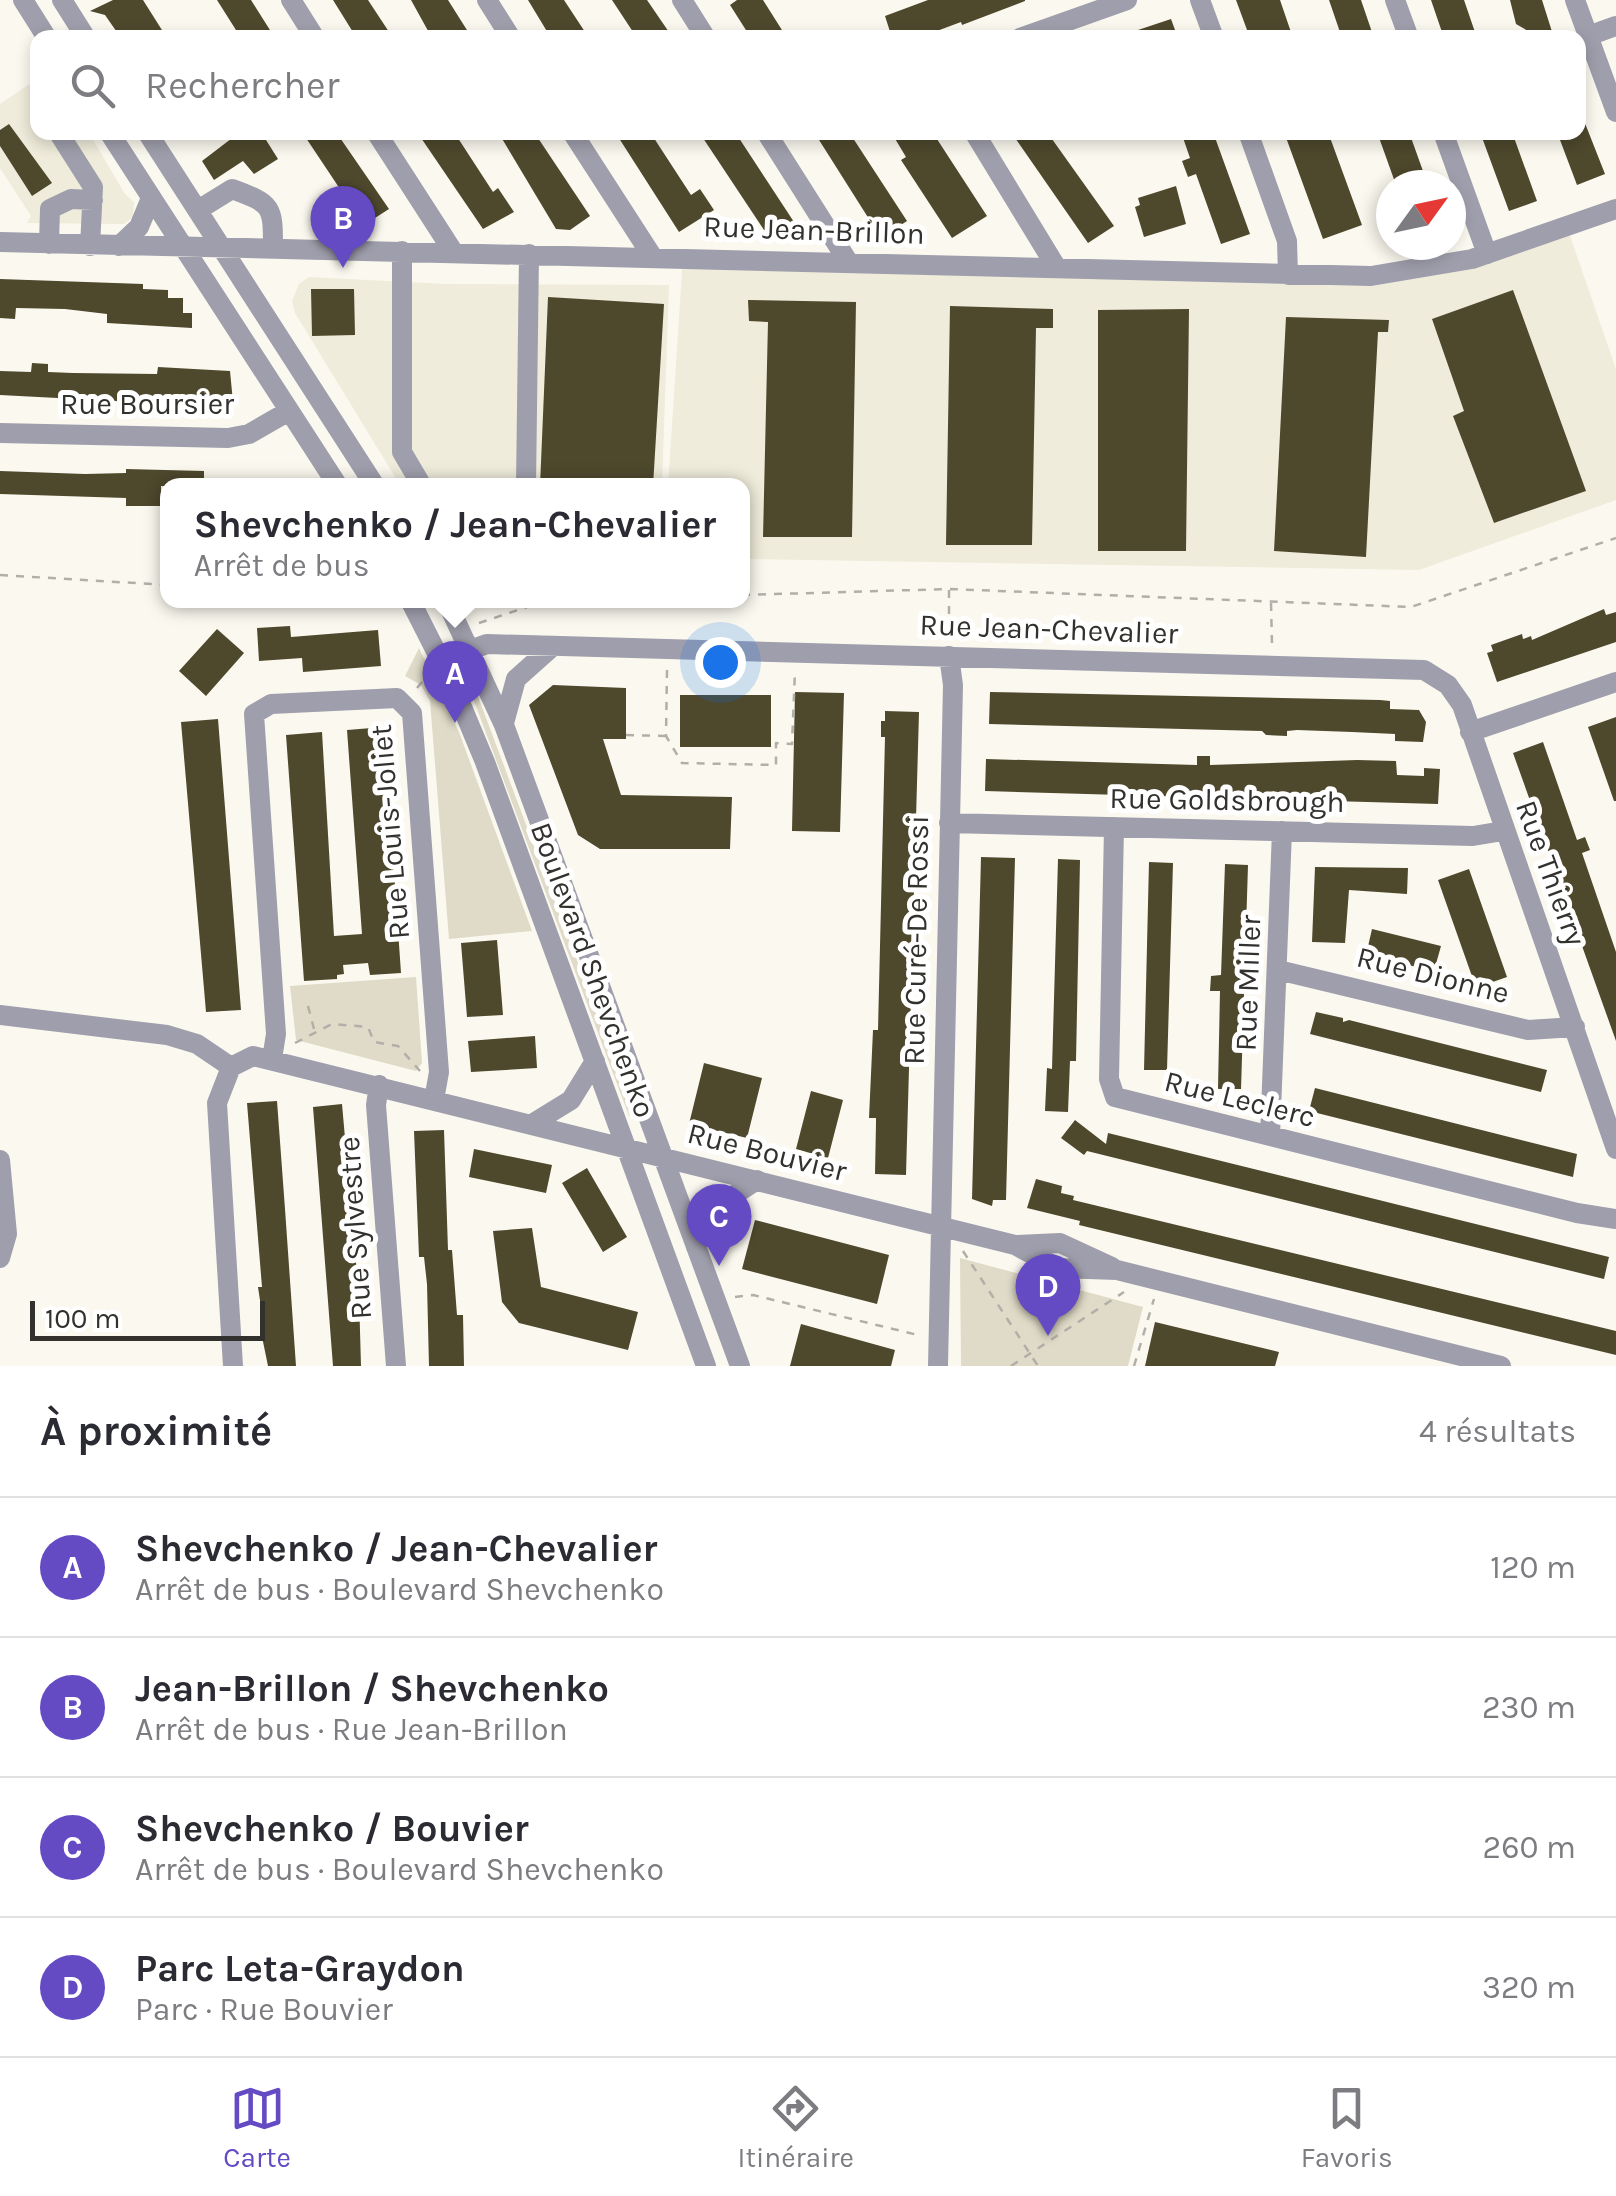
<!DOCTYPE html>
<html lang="fr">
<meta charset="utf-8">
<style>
:root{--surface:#fff;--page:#f7f7f7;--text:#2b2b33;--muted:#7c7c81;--line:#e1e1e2;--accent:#644ac3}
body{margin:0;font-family:Karla,sans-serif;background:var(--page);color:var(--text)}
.compass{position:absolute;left:1376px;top:170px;width:90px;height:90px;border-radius:50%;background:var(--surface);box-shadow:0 5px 15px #0003;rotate:57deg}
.scale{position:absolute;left:30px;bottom:25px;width:235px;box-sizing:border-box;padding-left:10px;border:5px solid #32312e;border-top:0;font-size:28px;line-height:35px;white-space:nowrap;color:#32312e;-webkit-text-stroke:8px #fff;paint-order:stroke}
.you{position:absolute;left:720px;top:662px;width:35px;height:35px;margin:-25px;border:8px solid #fff;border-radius:50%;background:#1a73e8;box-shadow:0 0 0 15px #1a73e833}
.badge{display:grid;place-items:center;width:65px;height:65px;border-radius:50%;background:var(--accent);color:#fff;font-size:32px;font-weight:700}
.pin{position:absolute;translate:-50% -82px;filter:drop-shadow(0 2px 5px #0008)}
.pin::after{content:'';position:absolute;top:52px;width:35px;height:30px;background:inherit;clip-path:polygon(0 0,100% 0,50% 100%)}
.popup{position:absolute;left:160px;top:478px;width:590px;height:130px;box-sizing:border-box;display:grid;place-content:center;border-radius:20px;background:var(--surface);filter:drop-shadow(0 2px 8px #0005);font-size:32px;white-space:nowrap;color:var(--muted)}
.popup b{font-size:38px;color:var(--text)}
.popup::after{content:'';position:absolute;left:50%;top:100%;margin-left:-20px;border:20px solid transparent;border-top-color:var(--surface)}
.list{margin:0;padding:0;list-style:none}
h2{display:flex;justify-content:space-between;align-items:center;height:130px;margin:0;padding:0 40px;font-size:42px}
h2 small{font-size:32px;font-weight:400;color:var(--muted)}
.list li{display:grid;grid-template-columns:65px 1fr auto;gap:30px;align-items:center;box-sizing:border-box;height:140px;padding:0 40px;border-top:2px solid var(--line)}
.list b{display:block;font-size:38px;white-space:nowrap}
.list p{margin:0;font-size:32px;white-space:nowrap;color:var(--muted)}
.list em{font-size:32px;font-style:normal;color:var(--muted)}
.icon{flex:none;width:55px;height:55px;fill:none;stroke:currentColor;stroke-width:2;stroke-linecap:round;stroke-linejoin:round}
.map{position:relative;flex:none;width:1616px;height:1366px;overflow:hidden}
.search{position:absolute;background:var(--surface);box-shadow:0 5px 15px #0003;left:30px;right:30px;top:30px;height:110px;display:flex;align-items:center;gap:25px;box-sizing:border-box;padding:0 35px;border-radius:20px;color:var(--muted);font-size:38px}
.sheet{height:690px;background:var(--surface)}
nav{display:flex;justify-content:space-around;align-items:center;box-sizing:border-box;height:140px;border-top:2px solid var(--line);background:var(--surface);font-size:28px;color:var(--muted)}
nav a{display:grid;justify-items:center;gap:5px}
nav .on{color:var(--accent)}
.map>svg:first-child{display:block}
.built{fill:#efecdb}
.green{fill:#dfdbc8}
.building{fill:#4e482d}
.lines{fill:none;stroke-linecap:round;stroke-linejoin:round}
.path{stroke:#b1afa8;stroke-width:2.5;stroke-dasharray:8 8;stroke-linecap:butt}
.minor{stroke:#9f9eac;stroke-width:20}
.labels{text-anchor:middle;stroke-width:10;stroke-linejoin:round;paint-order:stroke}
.street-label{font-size:30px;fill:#32312e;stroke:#fff}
</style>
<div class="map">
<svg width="1616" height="1366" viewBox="0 0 1616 1366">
<rect width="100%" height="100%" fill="#fbf9ef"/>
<path class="built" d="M37 79 38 132 89 133 125 194 134 202 133 217 124 224 27 223 31 216 0 168V104Z
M1567 227 1616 369V500L1419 570 743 559 742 486H668L683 256 1371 276Z
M309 277 445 284 669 285 662 485H400L295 313 292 301 299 284Z"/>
<path class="green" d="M419 648 459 732 532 931 449 939 430 701 421 685 405 676Z
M473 683 634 1113 629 1116 468 685Z
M416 977 422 1063 416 1071 296 1040 290 986Z
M960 1258 1143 1307 1128 1366H961Z"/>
<path class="building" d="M113 0H143L167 38H121L105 15 90 11Z
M217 0H251L275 38H241Z
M333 0H368L393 38 356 37Z
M411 0H448L472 38H432Z
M528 0H564L589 38H551Z
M612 0H647L673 38H637Z
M737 0H763L787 38H751L730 5Z
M928 0H1025V1L962 25 961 22 918 38H892L885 16Z
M1236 0H1280L1293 38H1250Z
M1329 0H1361L1374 38H1342Z
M1431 0H1464L1477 38H1444Z
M1510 0H1542L1554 38H1540L1516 24Z
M1171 19 1178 38H1127L1126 34Z
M1579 108 1605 174 1577 185 1557 132H1578Z
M9 124 52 183 32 196 0 146V130Z
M240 132H261L278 159 254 174 243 161 214 180 202 161Z
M302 132H336L389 209 364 225Z
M417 132H454L493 192 498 188 514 212 483 229Z
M498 132H534L590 216 570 230 556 229Z
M615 132H650L691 195 700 189 714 210 679 232Z
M699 132H735L794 222 776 234 766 233Z
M814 132H849L907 221 881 238Z
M891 132 935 136 987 216 952 238 901 160 906 157Z
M1011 132H1047L1114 226 1088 243Z
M1181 132H1213L1250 234 1221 244 1196 174 1188 177 1182 161 1190 158Z
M1284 132H1328L1362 225 1323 239Z
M1377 132H1409L1428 185H1396Z
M1480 132H1512L1537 201 1509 211Z
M1176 186 1186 224 1144 237 1135 207 1140 205 1138 198Z
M0 279 143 284V289L168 290V298H183V313H192V328L107 323V314L65 309 16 308 15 319 0 318Z
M311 289H354L355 335 312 336Z
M1513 290 1586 491 1494 523 1453 416 1464 411 1432 319Z
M548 297 664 304 653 486H540Z
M748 300 856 302 852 537H763L768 322 749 321Z
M950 306 1053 309V328H1036L1032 545H946Z
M1189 309 1186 551H1098V310Z
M1286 317 1389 320 1388 332H1378L1366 557 1274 551Z
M32 363 48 364V372L73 373 157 374 158 367 230 371 233 402 192 405 0 395V371L31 372Z
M126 469 204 471V486H161V506H126V498L0 494V471L85 474 126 473Z
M1604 609 1606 615 1616 612V642L1497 682 1487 653 1493 651 1491 645 1522 634 1523 639 1531 636 1532 640Z
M290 626 291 637 378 630 381 666 303 672 302 658 259 661 257 628Z
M217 629 244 653 206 696 179 671Z
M553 685 626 688V739H603L621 795 732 797 730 849H600L578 835 529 705Z
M795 692 844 693 840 832 792 831Z
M990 692 1380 700 1390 701V709L1419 710 1426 722 1423 742 1395 741V734L1352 732 1297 730 1287 731V736L1266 735 1262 731 989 724Z
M680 695H771V747H680Z
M885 711 919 712 906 1175 875 1174 876 1123V1118H869L873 1030H878L885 737H881V721H885Z
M1616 717V801H1614L1588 727Z
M218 719 241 1010 206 1012 181 722Z
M384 727 401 973 370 975 368 963 343 965 344 974 337 975V979L304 981 286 735 322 732 334 936 362 934 347 730Z
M1543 742 1577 840 1585 837 1590 850 1582 853 1616 952V1041L1513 753Z
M1197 756H1210V765L1357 760 1396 761 1397 775 1424 776V768L1440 769 1438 804 985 791 986 759 1197 765Z
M981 857 1015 858 1006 1200H993L992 1206 972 1199Z
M1058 859 1080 860 1076 1061H1070L1068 1112 1045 1111 1047 1068 1052 1069Z
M1149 862 1173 863 1167 1070H1144Z
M1225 864 1248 865 1241 1089H1218L1220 991H1210L1211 976 1221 975Z
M1315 867 1408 868 1407 894 1349 890 1345 943 1312 942Z
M1469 869 1507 977 1487 984 1485 978 1474 982 1438 880Z
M1372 929 1441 946 1434 971 1366 955Z
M497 940 503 1015 467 1017 461 943Z
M1316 1012 1343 1018V1022L1349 1020 1547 1070 1541 1092 1310 1034Z
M535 1036 537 1068 471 1072 468 1041Z
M704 1063 762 1078 747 1138 689 1124Z
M1315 1088 1577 1154 1573 1177 1309 1111Z
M811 1091 843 1100 828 1158 796 1149Z
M277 1101 285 1209 296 1366H268L260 1327H264L258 1287H262L247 1103Z
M342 1104 359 1296 361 1366H333L313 1107Z
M1075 1120 1106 1144 1108 1133 1609 1257 1604 1279 1087 1151 1084 1155 1061 1138Z
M444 1130 448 1250H452L457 1315H463L464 1366H429L427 1284 424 1257H419L414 1131Z
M474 1149 552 1165 546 1193 469 1177Z
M587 1168 627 1237 603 1252 562 1183Z
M1036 1179 1062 1186 1061 1193 1074 1196 1073 1200 1616 1331V1355L1079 1225 1080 1221 1027 1208Z
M755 1220 889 1255 877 1304 742 1269Z
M532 1228 541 1287 638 1312 628 1350 519 1323 502 1302 493 1231Z
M1155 1322 1279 1352 1275 1366H1145Z
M801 1324 895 1350 891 1366H790Z"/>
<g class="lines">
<path class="path" d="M0 575 168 585
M949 590V637
M742 595 949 589 1411 607 1616 538
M1271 603 1272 645
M479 623 548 600
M667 670 666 736 682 763 776 765V743L792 744 795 671
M417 688 429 674
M626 735 665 736
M308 1006 314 1029
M295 1043 332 1024 368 1027 374 1042 398 1046 420 1071
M963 1251 1038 1366
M735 1297 753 1295 922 1336
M1011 1366 1124 1292
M1134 1366 1154 1299"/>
<path class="minor" d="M23 0 47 38
M62 0 86 38
M291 0 315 38
M487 0 511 38
M682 0 706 38
M1200 0 1214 38
M1395 0 1409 38
M1575 0 1616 112
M1588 36 1616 26
M1020 38 1127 0
M65 132 60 135 93 187 90 246
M109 132 338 486
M147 132 375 486
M376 132 454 253
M572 132 652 256
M766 132 849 263
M974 132 1055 265
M1248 132 1287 241 1288 275
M1443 132 1487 254
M198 210 232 189C273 204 273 206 273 249
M0 242 1371 276 1472 259 1616 209
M49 244 50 209 71 199 93 200
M119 246 139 227 151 198
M402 251V452L422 486
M0 433 228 438 249 434 289 411
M526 486 529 254
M410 600 452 683 485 762 706 1366
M446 600 504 725 740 1366
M442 660 487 644 1424 670 1448 685 1462 705 1616 1149
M504 723 516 679 553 646
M1470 732 1616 682
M949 823 1473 836 1503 831
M1114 827 1109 1079 1115 1097 1577 1213 1616 1219
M1278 970 1528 1030 1575 1027
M0 1015 167 1035 197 1044 231 1067
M272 1059 276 1034 254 714 271 704 397 698 412 713 439 1072 434 1100
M379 1085 376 1105 396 1366
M532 1124 571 1100 595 1061
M1270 1136 1282 831
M0 1160 7 1234 0 1258
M1017 1245 1060 1243 1112 1267
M696 1247 716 1207 757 1180
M233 1366 217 1103 231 1067 253 1056 1015 1245 1058 1268 1117 1270 1501 1366
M938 1366 953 685 949 656"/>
</g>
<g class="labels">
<g class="street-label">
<text transform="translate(814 230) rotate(2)" y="10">Rue Jean-Brillon</text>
<text x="147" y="414">Rue Boursier</text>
<text transform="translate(1049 629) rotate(2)" y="10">Rue Jean-Chevalier</text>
<text transform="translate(1227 800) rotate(1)" y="10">Rue Goldsbrough</text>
<text transform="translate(390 832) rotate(-95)" y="10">Rue Louis-Joliet</text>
<text transform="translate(1551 873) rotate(70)" y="10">Rue Thierry</text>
<text transform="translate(916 940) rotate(-89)" y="10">Rue Curé-De Rossi</text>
<text transform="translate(593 970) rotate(70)" y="10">Boulevard Shevchenko</text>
<text transform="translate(1433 975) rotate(14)" y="10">Rue Dionne</text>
<text transform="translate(1248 983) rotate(-88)" y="10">Rue Miller</text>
<text transform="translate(1240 1099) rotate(14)" y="10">Rue Leclerc</text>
<text transform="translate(767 1152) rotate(14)" y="10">Rue Bouvier</text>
<text transform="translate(355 1228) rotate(-94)" y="10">Rue Sylvestre</text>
</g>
</g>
</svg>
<svg class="compass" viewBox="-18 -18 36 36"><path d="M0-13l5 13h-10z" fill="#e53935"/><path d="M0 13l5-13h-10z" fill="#7c7c81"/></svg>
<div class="scale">100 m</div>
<div class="you"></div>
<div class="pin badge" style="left:455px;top:723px">A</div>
<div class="popup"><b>Shevchenko / Jean-Chevalier</b>Arrêt de bus</div>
<div class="pin badge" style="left:343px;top:268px">B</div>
<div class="pin badge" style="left:719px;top:1266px">C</div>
<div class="pin badge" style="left:1048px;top:1336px">D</div>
<div class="search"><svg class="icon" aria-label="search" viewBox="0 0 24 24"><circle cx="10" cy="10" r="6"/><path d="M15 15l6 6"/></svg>Rechercher</div>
</div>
<section class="sheet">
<h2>À proximité<small>4 résultats</small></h2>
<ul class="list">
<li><span class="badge">A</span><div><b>Shevchenko / Jean-Chevalier</b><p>Arrêt de bus · Boulevard Shevchenko</p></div><em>120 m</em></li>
<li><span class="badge">B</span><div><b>Jean-Brillon / Shevchenko</b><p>Arrêt de bus · Rue Jean-Brillon</p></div><em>230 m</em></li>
<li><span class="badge">C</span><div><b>Shevchenko / Bouvier</b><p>Arrêt de bus · Boulevard Shevchenko</p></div><em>260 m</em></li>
<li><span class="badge">D</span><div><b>Parc Leta-Graydon</b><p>Parc · Rue Bouvier</p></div><em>320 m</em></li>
</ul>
</section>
<nav>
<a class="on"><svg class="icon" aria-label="map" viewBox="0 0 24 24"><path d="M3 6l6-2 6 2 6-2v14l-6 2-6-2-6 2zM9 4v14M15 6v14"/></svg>Carte</a>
<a><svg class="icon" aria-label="directions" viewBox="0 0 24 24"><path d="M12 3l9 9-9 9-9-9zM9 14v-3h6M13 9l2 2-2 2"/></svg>Itinéraire</a>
<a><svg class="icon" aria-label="saved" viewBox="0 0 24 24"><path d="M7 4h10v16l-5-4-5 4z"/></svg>Favoris</a>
</nav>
